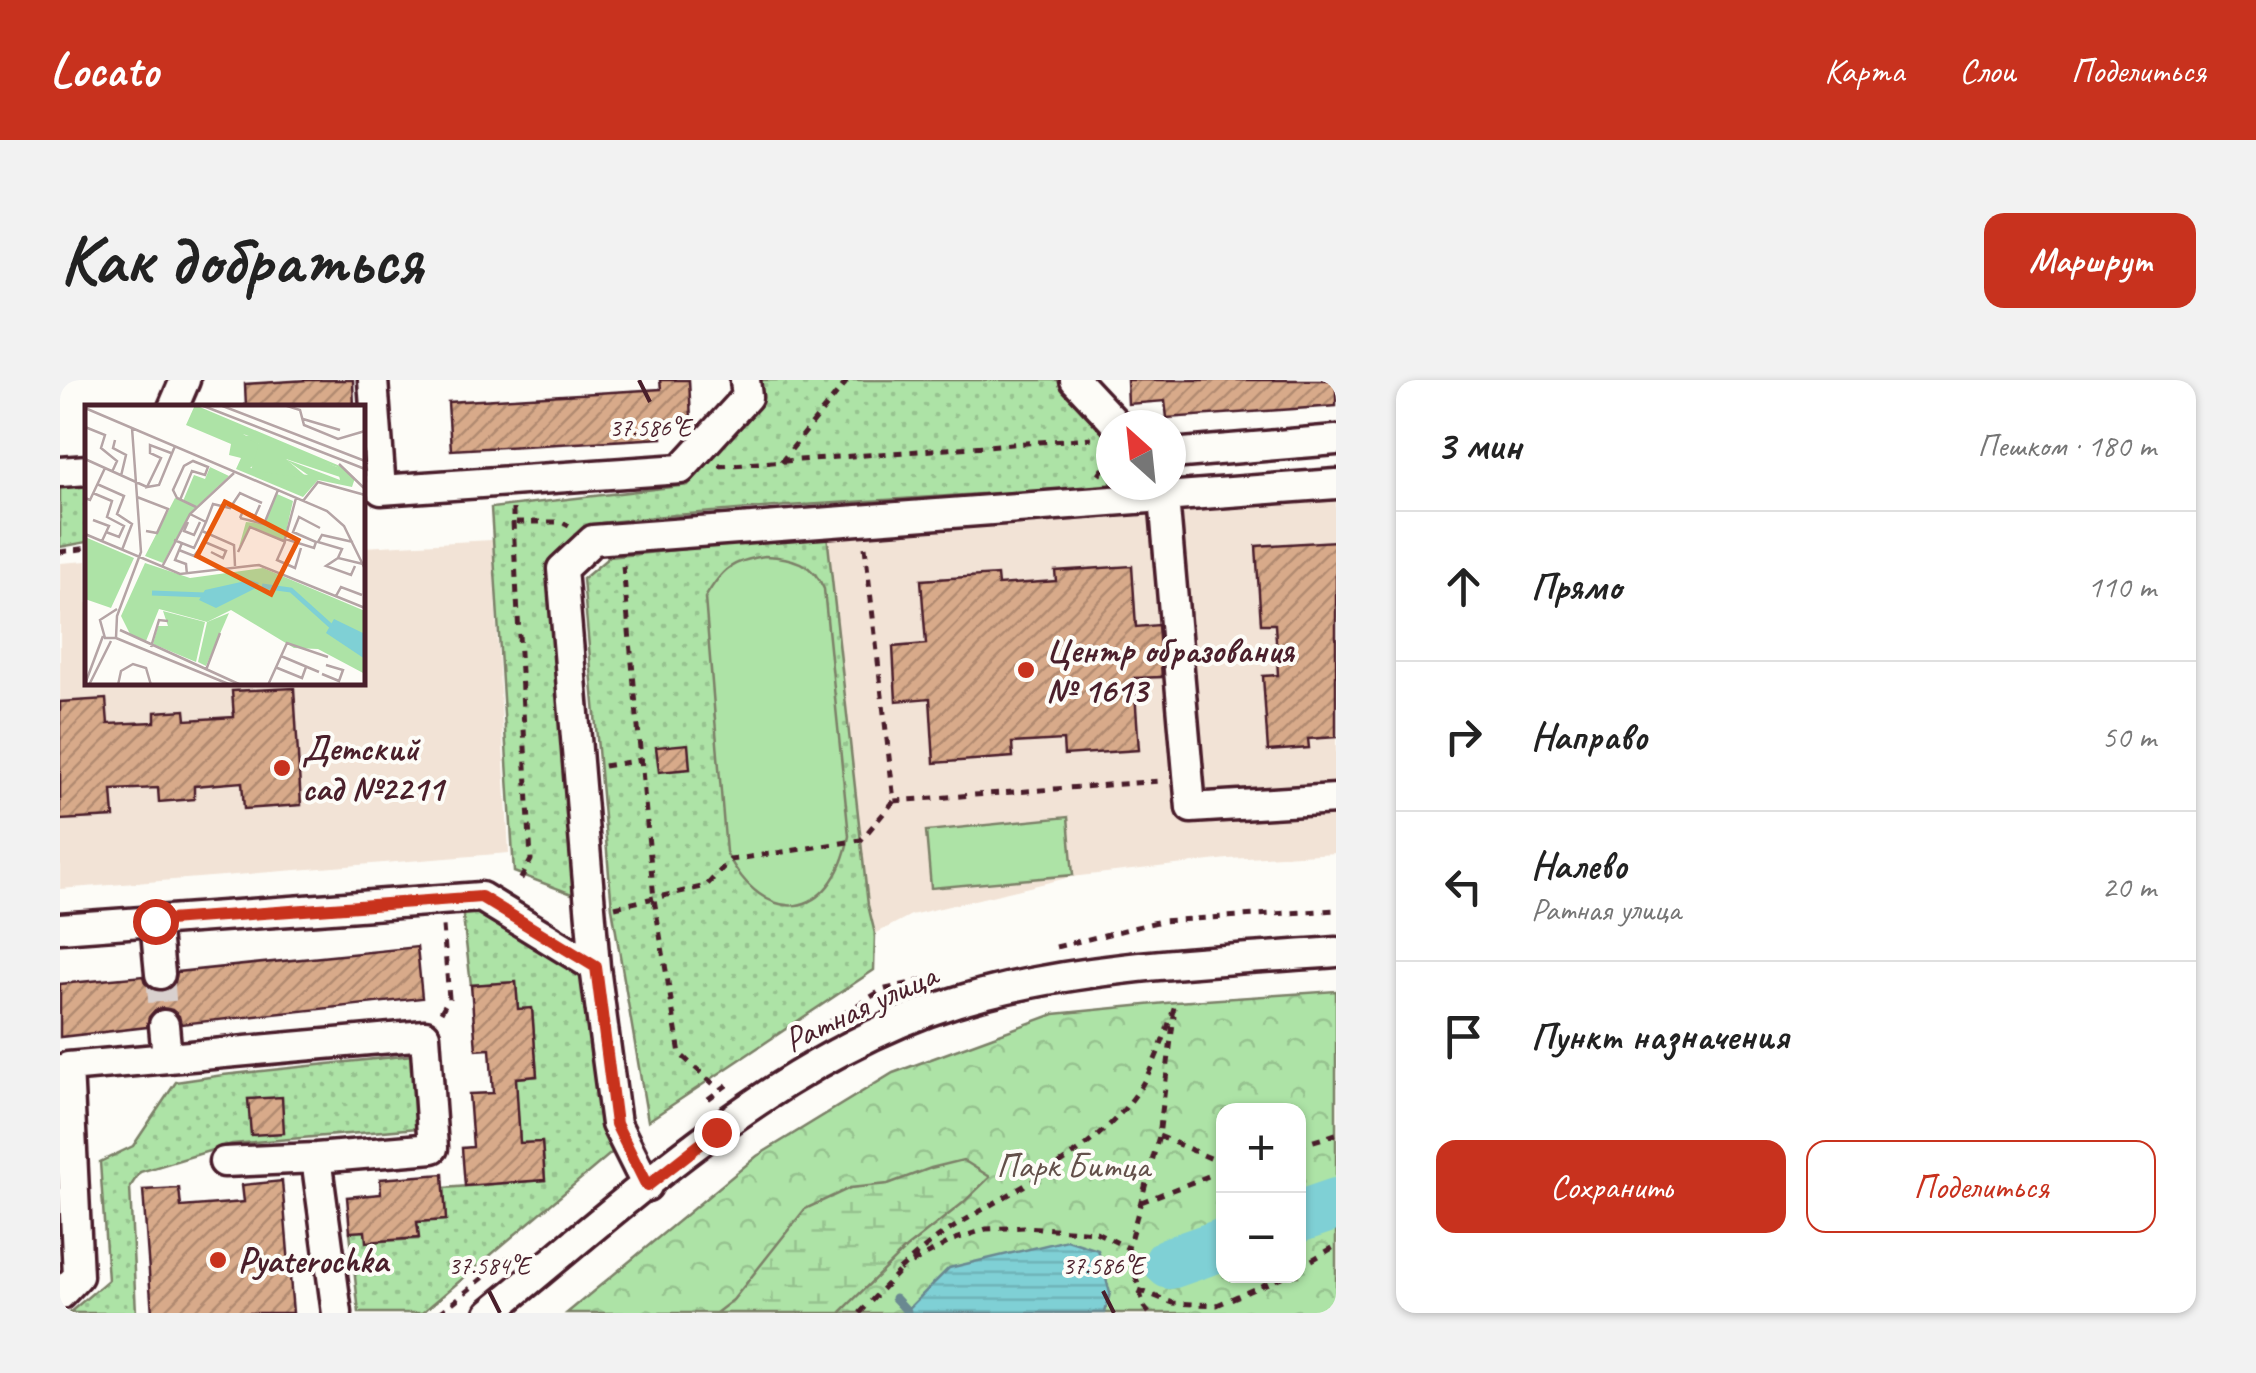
<!DOCTYPE html>
<html lang="ru">
<meta charset="utf-8">
<style>
:root{--surface:#fff;--page:#f2f2f2;--text:#222;--muted:#767676;--line:#e0e0e0;--accent:#c8321e}
body{margin:0;font-family:Caveat,sans-serif;background:var(--page);color:var(--text)}
.controls{position:absolute;right:30px;bottom:30px;display:grid;overflow:hidden;border-radius:20px;box-shadow:0 2px 8px #0004}
.controls button{width:90px;height:90px;display:grid;place-items:center;padding:0;border:0;border-bottom:2px solid var(--line);background:var(--surface);color:var(--text);font:50px sans-serif}
.compass{position:absolute;left:1036px;top:30px;width:90px;height:90px;border-radius:50%;background:var(--surface);box-shadow:0 2px 8px #0004;rotate:333deg}
.stop{position:absolute;width:30px;height:30px;margin:-22px;border:8px solid #c8321e;border-radius:50%;background:#fff}
.stop.end{background:#c8321e;border-color:#fff;box-shadow:0 2px 10px #0008}
.list{margin:0;padding:0;list-style:none}
h2{display:flex;justify-content:space-between;align-items:center;height:130px;margin:0;padding:0 40px;font-size:42px}
h2 small{font-size:32px;font-weight:400;color:var(--muted)}
.list li{display:grid;grid-template-columns:65px 1fr auto;gap:30px;align-items:center;box-sizing:border-box;height:150px;padding:0 40px;border-top:2px solid var(--line)}
.list b{display:block;font-size:38px;white-space:nowrap}
.list p{margin:0;font-size:32px;white-space:nowrap;color:var(--muted)}
.list em{font-size:32px;font-style:normal;color:var(--muted)}
.actions{display:flex;gap:20px;padding:30px 40px}
.actions a{flex:1;padding:22px 0;border:2px solid var(--accent);border-radius:20px;text-align:center;font-size:35px;color:var(--accent)}
.actions .main{background:var(--accent);color:#fff}
.icon{flex:none;width:55px;height:55px;fill:none;stroke:currentColor;stroke-width:2;stroke-linecap:round;stroke-linejoin:round}
.map{position:relative;flex:none;width:1276px;height:933px;overflow:hidden;border-radius:20px}
header{display:flex;align-items:center;gap:60px;box-sizing:border-box;height:140px;padding:0 50px;background:var(--accent);color:#fff}
header strong{font-size:48px}
nav{display:flex;gap:55px;margin-inline-start:auto;font-size:35px}
.intro{display:flex;align-items:center;justify-content:space-between;box-sizing:border-box;height:240px;padding:0 60px}
h1{margin:0;font-size:70px}
.button{padding:25px 45px;border-radius:20px;background:var(--accent);color:#fff;font-size:35px;font-weight:700}
main{display:flex;gap:60px;padding:0 60px}
aside{flex:1;background:var(--surface);border-radius:20px;box-shadow:0 2px 8px #0004}
.map>svg:first-child{display:block}
.built{fill:#f2e3d6}
.grass{fill:url(#grass-dots);stroke:#7c8168;stroke-width:2.5}
.forest{fill:url(#forest-crowns);stroke:#7c8168;stroke-width:2.5;fill-rule:evenodd}
.wetland{fill:url(#wetland-marsh);stroke:#7c8168;stroke-width:2.5}
.garden{fill:#ade3a6;stroke:#7c8168;stroke-width:2.5}
.water{fill:url(#water-rules);stroke:#6a8991;stroke-width:2.5}
.lines{fill:none;stroke-linecap:round;stroke-linejoin:round}
.stream{stroke:#6a8991;stroke-width:9}
.river{stroke:#7fd0d5;stroke-width:52}
.building{fill:url(#building-hatch);stroke:#4a1f2b;stroke-width:2.5}
.minor-tunnel{stroke:#d9d0ce;stroke-width:28;stroke-dasharray:28 14;stroke-linecap:butt}
.minor-casing{stroke:#4a1f2b;stroke-width:35}
.path{stroke:#4a1f2b;stroke-width:5;stroke-dasharray:8 8;stroke-linecap:butt}
.minor{stroke:#fdfcf7;stroke-width:28}
.route{stroke:#c8321e;stroke-width:12}
.ticks{fill:none;stroke:#4a1f2b;stroke-width:4}
.poi-dot{fill:#c8321e;stroke:#fdfcf7;stroke-width:4}
.labels{text-anchor:middle;stroke-width:8;stroke-linejoin:round;paint-order:stroke}
.poi-label{font-size:35px;font-weight:bold;fill:#4a1f2b;stroke:#fdfcf7;text-anchor:start}
.street-label{font-size:35px;fill:#4a1f2b;stroke:#fdfcf7}
.park-label{font-size:35px;fill:#63504a;stroke:#fdfcf7}
.inset-river{fill:none;stroke:#7fd0d5;stroke-width:5}
.inset-road{fill:none;stroke:#b5a4a5;stroke-width:2.5}
.view{fill:#e8590c;fill-opacity:0.15;stroke:#e8590c;stroke-width:5}
.inset-edge{fill:none;stroke:#4a1f2b;stroke-width:5}
.ticks-label{font-size:25px;text-anchor:middle;fill:#4a1f2b;stroke:#fdfcf7;stroke-width:8;stroke-linejoin:round;paint-order:stroke}
</style>
<header>
<strong>Locato</strong>
<nav><a>Карта</a><a>Слои</a><a>Поделиться</a></nav>
</header>
<div class="intro"><h1>Как добраться</h1><a class="button">Маршрут</a></div>
<main>
<div class="map">
<svg width="1276" height="933" viewBox="0 0 1276 933">
<defs>
<pattern id="grass-dots" width="8" height="8" patternUnits="userSpaceOnUse" patternTransform="scale(2.5)"><rect width="8" height="8" fill="#ade3a6"/><path d="M2 2h.1M6 6h.1" fill="none" stroke="#96c28f" stroke-width="1.8" stroke-linecap="round"/></pattern>
<pattern id="forest-crowns" width="20" height="18" patternUnits="userSpaceOnUse" patternTransform="scale(2.5)"><rect width="20" height="18" fill="#ade3a6"/><path d="M2 6a3 3 0 1 1 6 0M12 15a3 3 0 1 1 6 0" fill="none" stroke="#96c28f"/></pattern>
<pattern id="wetland-marsh" width="20" height="14" patternUnits="userSpaceOnUse" patternTransform="scale(2.5)"><rect width="20" height="14" fill="#ade3a6"/><path d="M1 5h8M5 5V1M11 12h8M15 12V8" fill="none" stroke="#96c28f"/></pattern>
<pattern id="water-rules" width="6" height="5" patternUnits="userSpaceOnUse" patternTransform="scale(2.5)"><rect width="6" height="5" fill="#7fd0d5"/><path d="M0 2.5h6" fill="none" stroke="#6fb2b7"/></pattern>
<pattern id="building-hatch" width="6" height="6" patternUnits="userSpaceOnUse" patternTransform="scale(2.5)"><rect width="6" height="6" fill="#d8aa8a"/><path d="M-1 1l2-2M0 6l6-6M5 7l2-2" fill="none" stroke="#b18a71"/></pattern>
</defs>
<rect width="100%" height="100%" fill="#fdfcf7"/>
<filter id="ink" filterUnits="userSpaceOnUse"><feTurbulence type="fractalNoise" baseFrequency=".01" numOctaves="2"/><feDisplacementMap in="SourceGraphic" scale="20" xChannelSelector="R" yChannelSelector="G"/><feConvolveMatrix kernelMatrix="1 2 1 2 8 2 1 2 1" color-interpolation-filters="sRGB"/></filter>
<g filter="url(#ink)">
<path class="built" d="M1276 89V473L1168 479 1011 497 851 535 815 554 808 525 767 154 1133 130 1130 99Z
M432 160 449 473 0 509V183L27 181 28 302H302L303 167Z"/>
<path class="grass" d="M700 0H998L1051 57V105H1068L728 126 604 136 541 143 493 183 517 516 454 492 431 128 628 105 701 16Z
M27 99V162L0 167V102Z
M767 154 808 525 815 554 814 590 588 741 552 528 523 199 549 177Z
M420 526 528 593 555 770 362 933H299L290 852 305 851 307 862 358 859 357 842 386 839 384 808 485 800 482 762 460 763 458 737 445 738 442 699 477 696 472 629H458L456 602 411 605 402 528Z
M353 675 357 748 172 764 80 792 70 807 76 933H9L48 900 40 782 73 766 116 702 163 695Z"/>
<path class="forest" d="M1276 611V933H507L697 776 833 693 994 634 1116 622ZM1164 731H1238V896H1164Z"/>
<path class="wetland" d="M903 780 930 797 903 823 846 868 780 933H656L673 920 745 829 790 808 828 804 871 788Z"/>
<path class="garden" d="M705 176C732 177 753 183 764 209L789 456C772 542 705 549 666 472L645 218C662 189 671 181 705 176Z
M1008 437 1013 495 871 508 866 451Z"/>
<path class="water" d="M1007 860 1038 870 1050 913 1045 933H844L889 888Z"/>
<g class="lines">
<path class="stream" d="M835 918 847 931"/>
<path class="river" d="M1238 837 1276 824
M1110 883 1164 864"/>
</g>
<path class="building" d="M248 0H293L294 28H186L185 4Z
M600 0H629L631 39 601 41 602 58 391 70 388 22 601 9Z
M1067 0H1276V26L1107 38 1105 21 1068 24Z
M1276 161V357L1248 359 1249 368 1208 371 1203 296 1218 295 1215 244H1201L1196 166Z
M1072 186 1076 247 1098 245 1102 297 1074 298 1079 370 1004 375 1003 360 952 363 953 377 874 383 870 318 836 321 833 267 866 264 861 200 937 195 938 205 996 201 995 191Z
M234 308 241 425 184 429 182 402 134 406V419L99 422 98 408 52 410 54 437 0 440V322L46 319 48 344 95 342V332L125 330 126 340 174 337 172 311Z
M628 364 630 389 599 392 596 367Z
M357 567 362 618 121 644 119 636 112 630 101 628 95 630 89 637 87 647 0 657V604L83 596 85 603 92 609 103 611 109 609 115 602 117 592Z
M456 602 458 629 472 628 477 696 456 698 460 763 482 762 485 800 405 806 402 768 413 767 409 714 433 713 430 669 416 670 411 605Z
M222 717 224 753 191 755 188 719Z
M383 794 386 840 357 842 359 858 306 862 305 851 290 852 287 817 321 814 320 799Z
M222 801 233 933H92L83 810 119 808 121 827 184 822 182 805Z"/>
<g class="lines">
<path class="minor-tunnel" d="M100 594 104 645"/>
<defs>
<path id="minor" d="M313 0 321 110 621 89 687 17 685 0
M1015 0 1057 45
M113 28 125 0
M1111 74 1276 60
M0 92 28 90
M1104 117 1131 428 1276 419
M95 541 100 594
M0 548 421 517 535 587 556 744 587 806
M535 587 502 189 533 160 1276 104
M104 645 107 678
M256 778 277 933
M0 915 18 896 8 687 365 655 373 768 256 778 164 782
M430 933C579 812 732 664 923 614 1037 584 1159 581 1276 572"/>
</defs>
<use href="#minor" class="minor-casing"/>
<path class="path" d="M721 82 788 0
M659 86 1032 58
M1039 95 1051 77
M453 129V142H502L509 146
M453 142 471 480 457 506
M805 167 834 421 1101 401
M0 172 28 168
M563 186 594 519 620 674 659 709
M544 386 581 380
M555 527 646 506 670 480 801 460 834 421
M996 567 1101 541 1276 530
M381 632 389 618 383 546
M770 642 822 610 879 596
M648 719 671 702
M1099 756 1164 784
M1238 766 1276 754
M1081 822 1164 790
M852 883 893 860 926 849 966 847 1036 852 1068 868
M1238 888 1276 866
M839 890C855 876 870 862 888 851 953 808 1036 776 1080 708 1097 681 1106 652 1116 622
M1079 910 1113 923 1157 925 1224 896
M380 933 451 875
M800 933 839 891
M1089 933 1084 927 1068 868 1099 756 1114 635"/>
<use href="#minor" class="minor"/>
</g>
</g>
<g class="lines" filter="url(#ink)">
<path class="route" d="M95 541 421 517 536 587 556 744 587 806 656 752"/>
</g>
<path class="ticks" d="M579 0 590 22M429 911 440 933M1043 911 1054 933"/>
<g class="poi-dot">
<circle cx="966" cy="290" r="10"/>
<circle cx="222" cy="388" r="10"/>
<circle cx="158" cy="880" r="10"/>
</g>
<g class="labels">
<g class="poi-label">
<text x="986" y="282">Центр образования<tspan x="986" dy="40">№ 1613</tspan></text>
<text x="242" y="380">Детский<tspan x="242" dy="40">сад №2211</tspan></text>
<text x="178" y="892">Pyaterochka</text>
</g>
<g class="street-label">
<text transform="translate(800 627) rotate(-25)" y="12">Ратная улица</text>
</g>
<g class="park-label">
<text x="1013" y="797">Парк Битца</text>
</g>
</g>
<g transform="translate(25 25)">
<rect width="280" height="280" fill="#fdfcf7"/>
<path d="M110 0 255 61 270 73 267 82 233 75 218 92 151 64 156 53 144 50 146 39 101 20ZM158 29 252 62 255 75 200 54 223 70 165 63 174 56 175 39ZM192 89 208 96 199 136 166 122 154 142 161 117 179 119Z" fill="#ade3a6" fill-rule="evenodd"/>
<path d="M174 30 252 62 258 73 201 54 224 74 166 65 174 39 156 31ZM125 62 144 71 105 108 78 158 60 151 90 93 98 96 109 70 120 74ZM0 132 49 153 26 203 0 194ZM60 158 105 173 178 163 280 206V269L233 244 209 243 146 205 122 217 74 204 61 236 45 229 36 211Z" fill="#ade3a6"/>
<path d="M78 206 120 217 111 257 68 239 73 221H83Z" fill="#ade3a6"/>
<path d="M144 208 121 261 113 257 122 217Z" fill="#ade3a6"/>
<path d="M165 175 174 178 171 183 131 203 114 195 120 185ZM249 214 280 229V254L241 228Z" fill="#7fd0d5"/>
<path class="inset-river" d="M177 181 206 185 247 222M67 188 120 190"/>
<path class="inset-road" d="M116 0 280 64M135 0 280 56M199 0 215 5 219 20 253 34 280 26M0 3 242 106 259 121 280 164M218 14 255 25M0 22 20 30 16 43 32 56 27 67M30 35 28 43 41 50 36 71M86 48 65 40V48L76 53 62 82 74 80 90 41M0 54 62 82M254 59 280 84M12 79 39 91 32 109 47 119 37 145M8 88 27 96 22 112 39 121 34 132 21 127M52 92 83 104 72 128 61 126M0 93 5 95 20 63M211 93 200 134 229 143 231 137 208 127 214 112 235 123M95 95 107 66 120 70 123 62 108 56 99 61 88 85 92 93 111 102M218 96 233 77 280 90M105 109 121 117 117 126 149 140 150 161M155 113 179 119 193 85M155 113 158 106 170 111 175 100M8 115 24 121 17 136M103 117 99 126 109 130 115 117M121 117 128 99 145 103 155 88 177 98M0 129 95 169 174 160 280 203M89 135 109 143 117 126M200 137 192 155 210 163 216 143M268 137 237 130 233 137 257 144 253 153 278 159M97 138 90 155 101 159 102 170M94 145 109 151 120 137 141 146 138 153 126 147M153 147 165 122 201 137M253 153 241 161 266 170 270 161M77 162 105 109 149 68M251 191 256 182 277 190M0 212V244M35 225 156 280M31 233 32 211 56 147 47 23M31 233 146 280M31 233H20L15 215 32 204M66 242 74 215 83 216M196 251 234 267M190 262 217 273 221 262M121 265 135 228M237 269 254 276 258 265 241 260M0 279 18 231M4 280 26 236M33 280 36 266 48 259 61 263 66 280M183 280 202 238 243 252"/>
<path class="view" d="M140 97 213 135 186 189 112 151Z"/>
<rect width="280" height="280" class="inset-edge"/>
</g>
<g class="ticks-label">
<text x="590" y="56">37.586°E</text>
<text x="429" y="894">37.584°E</text>
<text x="1043" y="894">37.586°E</text>
</g>
</svg>
<div class="controls">
<button>+</button>
<button>−</button>
</div>
<svg class="compass" viewBox="-18 -18 36 36"><path d="M0-13l5 13h-10z" fill="#e53935"/><path d="M0 13l5-13h-10z" fill="#767676"/></svg>
<div class="stop" style="left:95px;top:541px"></div>
<div class="stop end" style="left:656px;top:752px"></div>
</div>
<aside>
<h2>3 мин<small>Пешком · 180 m</small></h2>
<ul class="list">
<li><svg class="icon" aria-label="ahead" viewBox="0 0 24 24"><path d="M12 20V5M6 11l6-6 6 6"/></svg><div><b>Прямо</b></div><em>110 m</em></li>
<li><svg class="icon" aria-label="right" viewBox="0 0 24 24"><path d="M7 20v-9h11M14 6l5 5-5 5"/></svg><div><b>Направо</b></div><em>50 m</em></li>
<li><svg class="icon" aria-label="left" viewBox="0 0 24 24"><path d="M17 20v-9H6M10 6l-5 5 5 5"/></svg><div><b>Налево</b><p>Ратная улица</p></div><em>20 m</em></li>
<li><svg class="icon" aria-label="arrive" viewBox="0 0 24 24"><path d="M6 21V4h12l-3 4 3 4H6"/></svg><div><b>Пункт назначения</b></div></li>
</ul>
<div class="actions"><a class="main">Сохранить</a><a>Поделиться</a></div>
</aside>
</main>
